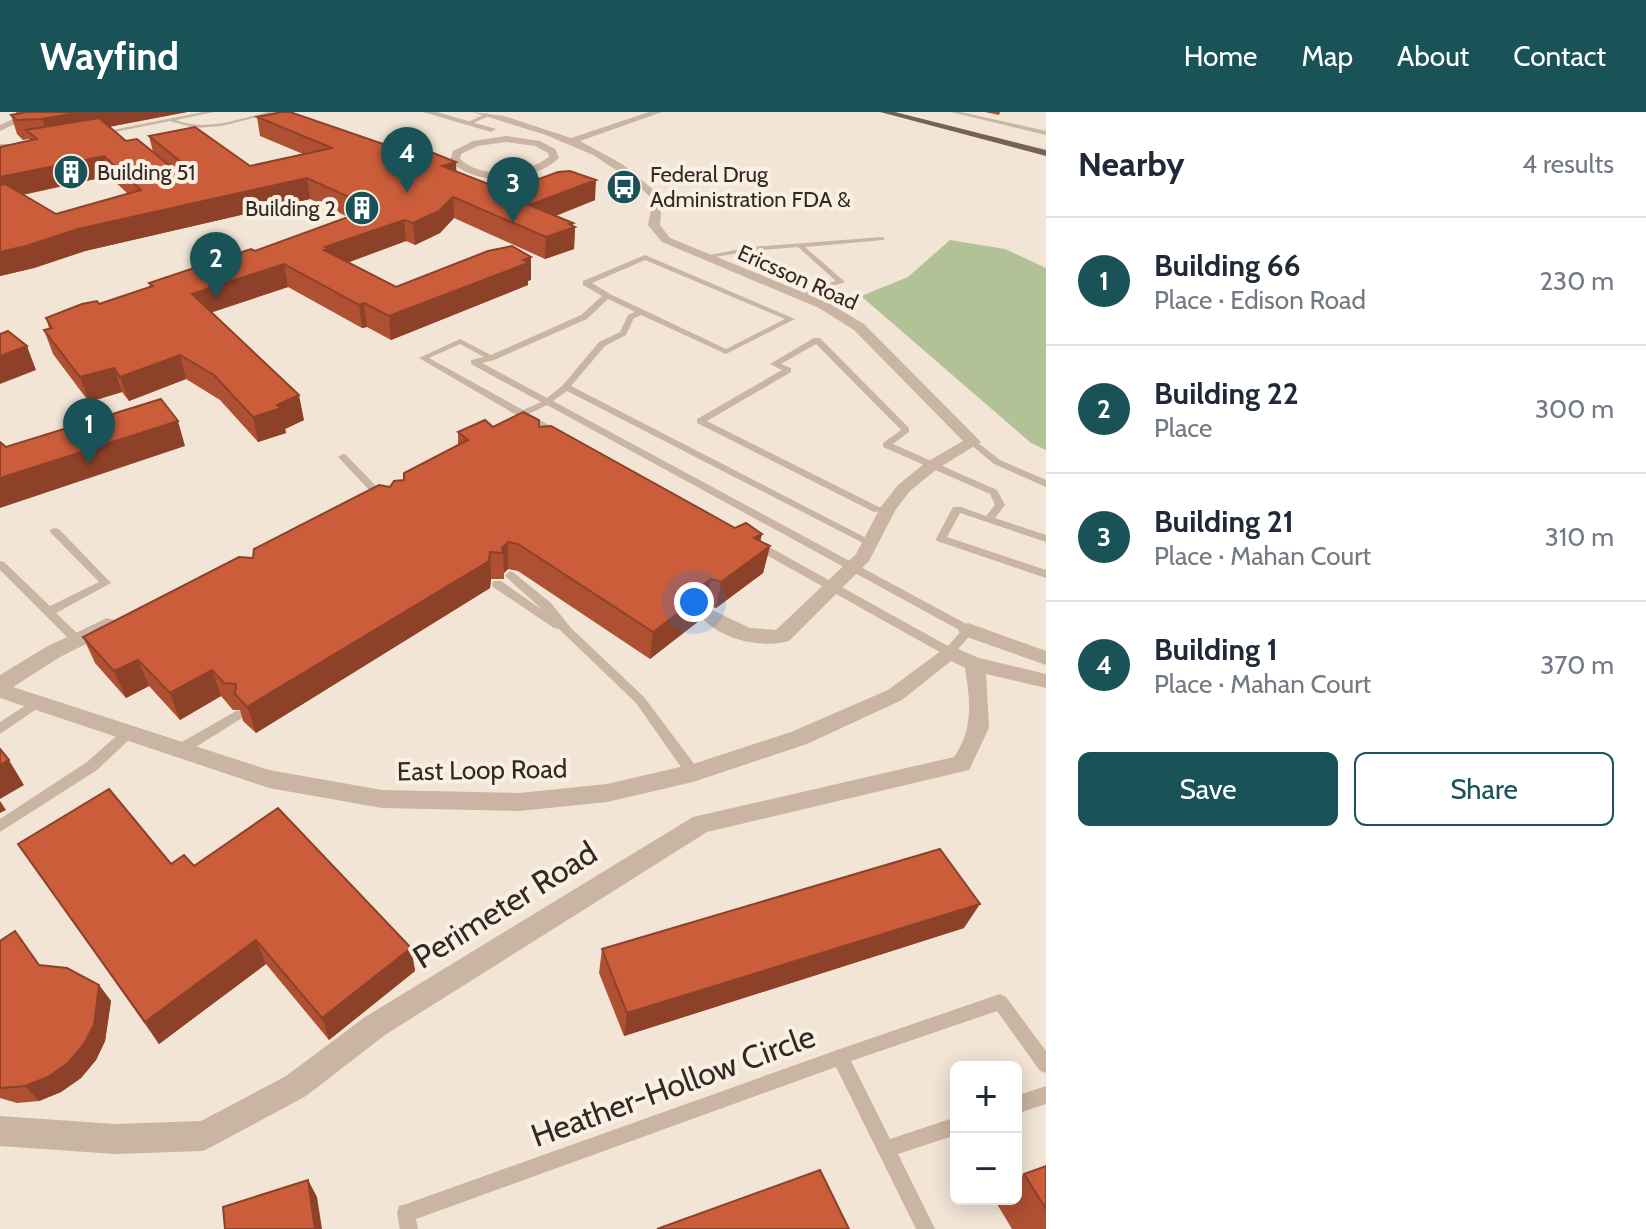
<!DOCTYPE html>
<meta charset="utf-8">
<style>
:root{--surface:#fff;--page:#f2f2f3;--text:#1f2937;--muted:#747a83;--line:#e0e1e3;--accent:#195357}
body{margin:0;font-family:Cabin,sans-serif;background:var(--page);color:var(--text)}
.controls{position:absolute;right:24px;bottom:24px;display:grid;overflow:hidden;border-radius:12px;box-shadow:0 4px 20px #0003}
.controls button{width:72px;height:72px;display:grid;place-items:center;padding:0;border:0;border-bottom:2px solid var(--line);background:var(--surface);color:var(--text);font:40px sans-serif}
.you{position:absolute;left:694px;top:490px;width:28px;height:28px;margin:-20px;border:6px solid #fff;border-radius:50%;background:#1a73e8;box-shadow:0 0 0 12px #1a73e833}
.badge{display:grid;place-items:center;width:52px;height:52px;border-radius:50%;background:var(--accent);color:#fff;font-size:26px;font-weight:700}
.pin{position:absolute;translate:-50% -66px;filter:drop-shadow(0 2px 4px #0008)}
.pin::after{content:'';position:absolute;top:42px;width:28px;height:24px;background:inherit;clip-path:polygon(0 0,100% 0,50% 100%)}
.list{margin:0;padding:0;list-style:none}
h2{display:flex;justify-content:space-between;align-items:center;height:104px;margin:0;padding:0 32px;font-size:34px}
h2 small{font-size:26px;font-weight:400;color:var(--muted)}
.list li{display:grid;grid-template-columns:52px 1fr auto;gap:24px;align-items:center;box-sizing:border-box;height:128px;padding:0 32px;border-top:2px solid var(--line)}
.list b{display:block;font-size:30px;white-space:nowrap}
.list p{margin:0;font-size:26px;white-space:nowrap;color:var(--muted)}
.list em{font-size:26px;font-style:normal;color:var(--muted)}
.actions{display:flex;gap:16px;padding:24px 32px}
.actions a{flex:1;padding:18px 0;border:2px solid var(--accent);border-radius:12px;text-align:center;font-size:28px;color:var(--accent)}
.actions .main{background:var(--accent);color:#fff}
.map{position:relative;flex:none;width:1046px;height:1117px;overflow:hidden}
header{display:flex;align-items:center;gap:48px;box-sizing:border-box;height:112px;padding:0 40px;background:var(--accent);color:#fff}
header strong{font-size:38px}
nav{display:flex;gap:44px;margin-inline-start:auto;font-size:28px}
main{display:flex}
aside{flex:1;background:var(--surface)}
.map>svg:first-child{display:block}
.green{fill:#b3c196}
.lines{fill:none;stroke-linecap:round;stroke-linejoin:round}
.service{fill:#cab4a2;fill-rule:evenodd}
.minor{fill:#cab4a2;fill-rule:evenodd}
.primary{fill:#776055;fill-rule:evenodd}
.wall{fill:#af5033;fill-rule:evenodd}
.shaded-wall{fill:#8e4129}
.building{fill:#cb5d3b;stroke:#8e4129;stroke-width:2}
.labels{text-anchor:middle;stroke-width:8;stroke-linejoin:round;paint-order:stroke}
.far-poi-label{font-size:22px;fill:#342a25;stroke:#faefe3;text-anchor:start}
.far-street-label{font-size:22px;fill:#342a25;stroke:#faefe3}
.street-label{font-size:26px;fill:#342a25;stroke:#faefe3}
.near-street-label{font-size:32px;fill:#342a25;stroke:#faefe3}
</style>
<header>
<strong>Wayfind</strong>
<nav><a>Home</a><a>Map</a><a>About</a><a>Contact</a></nav>
</header>
<main>
<div class="map">
<svg width="1046" height="1117" viewBox="0 0 1046 1117">
<rect width="100%" height="100%" fill="#f2e5d6"/>
<path class="green" d="M950 128 1005 137 1046 156V338L1031 331 861 184 908 165Z"/>
<g class="lines">
<path class="service" d="M203 0H214L176 8C205 20 239 7 268 0H277L222 14 195 16 170 9 100 23 97 21Z
M951 0H961L1046 19V23Z
M487 1 489 4 471 12 466 11Z
M0 32H22L25 34 22 36H0Z
M882 125 884 126V128L805 135 845 170 799 185H796V181L836 169 798 135 751 139 703 147 699 145 751 135Z
M645 143 795 207 726 242 641 203 634 206 626 223 605 234 571 274 876 431 871 434 867 433 567 279 553 289 972 515 974 518 972 521 953 543H945L518 304 419 246 460 227 491 243 581 203 602 184 583 173V169ZM645 148 785 207 726 237 610 182 592 171ZM608 187 635 200 628 203 620 220 599 230 563 273 547 286 482 251 494 248 587 207ZM460 232 484 245 471 248V252L541 290 523 298 429 246ZM547 293 961 519 948 534 529 302Z
M814 226H820L909 316V320L893 332 997 378 1005 393 995 406 1046 423V430L960 401 947 425 1046 458V466L937 429 936 427 953 395H961L986 404 995 393 990 382 883 335V331L901 318 816 232 781 252 791 256V260L707 309 879 395 892 394V398L874 400 697 311V307L782 258 770 252Z
M973 327 1000 348 1046 368V375L994 352 970 332 968 330Z
M343 342 346 343 378 376 384 388 383 390H375L370 379 340 347 338 345Z
M55 416 59 417 111 471 56 501 81 525 83 528 77 532 73 531 0 458V449L4 450 50 494 99 470 51 421 50 419 51 417Z
M510 459 514 461 551 491 571 516 644 585 698 657 700 661 698 665 693 666 688 665 636 591 559 517 554 516 493 475 492 472 493 469H501L544 499 506 465 505 463Z
M37 586 41 588 43 591 41 594 0 622V610Z
M238 598 242 600 244 603 242 606 183 643H173L172 639 173 635Z
M127 617 132 619 133 622 132 625 97 658 0 720V707L87 650 122 619Z
M1000 882 1006 885 1046 939V961L1040 959 997 899 851 949 890 1027 956 1005V1023L898 1042 935 1117H916L836 955 416 1107 418 1117H400L397 1101 399 1094 406 1092 840 937Z
M1046 974V992L1016 1002V984Z"/>
<path class="minor" d="M29 0H40L0 19V13Z
M423 0H437L496 17 491 20Z
M472 0 504 4 571 26 649 0H662L580 29 622 52 662 85 660 113 670 126 827 190 864 212 981 330 937 357 910 379 896 397 869 449 789 529C761 537 717 527 699 502L708 496 750 516 776 518 856 442 880 396 898 373 925 351 963 329 854 218 819 196 662 130 648 113 653 88 636 71 593 43 546 23Z
M506 24 540 29 555 37 559 46C533 71 475 76 450 48L453 39 473 29ZM506 30 535 34 548 41 549 45C525 62 483 68 460 47L461 42 478 34Z
M107 506 114 508 117 513 114 518 60 545 13 575 269 658 382 678 519 681 607 672 693 652 791 620 888 578 949 533 979 546 1046 562V576L986 562 989 616 969 658 707 720 385 923 306 984 213 1034 203 1039 115 1042 0 1034V1004L115 1012 201 1009 286 964 365 905 693 705 954 645C974 617 970 588 965 556L951 549 902 588 807 632 693 670 607 690 519 699 382 696 269 676 0 586V563L46 535Z
M968 511 1046 539V553L961 523 958 518 961 513Z"/>
<path class="primary" d="M880 0H895L1046 38V44Z"/>
</g>
<path class="wall" d="M16 0H187L109 15 126 29 153 40 149 24 250 54 303 42 260 24 257 5 456 60 506 79 595 88 556 104 575 115 574 137 545 147 454 106 440 121 415 133 406 129 348 150 396 175 531 168 528 169V173L391 228 367 215 362 216 288 175 212 200 304 308 285 317 286 321 258 330 220 288 186 267 129 289 122 280 89 290 53 242 44 218 49 216 46 206 99 192 150 175 149 171 255 139 348 105 310 87 85 139 34 156 0 164V35L30 29 29 27 23 28 17 22 11 3 17 2ZM109 64 128 82 56 102 23 83Z
M985 0H1000L999 3Z
M493 315H539L760 429 770 434 763 461 716 496 706 494 702 496 700 508 650 547 518 459 508 457 504 461V467H491L490 476 256 621 243 609 240 598H233L221 584 180 608 149 574 126 586 95 551 83 525 253 446 404 368 458 332V320Z
M18 732 194 754 411 836 415 859 329 928 266 852 159 932Z
M964 816 624 924 599 861 602 837Z
M0 829 40 853 99 873 111 889 105 929 96 948 81 966 61 980 39 989 17 991 0 986Z
M1046 1054V1117H1012L994 1087H1016V1069L1024 1062Z"/>
<path class="shaded-wall" d="M81 0H187L49 26 42 7Z
M104 44 109 64 0 87V65Z
M456 50 457 70 442 54Z
M307 66 310 87 85 139 34 156 0 164V140L78 117Z
M596 68 595 88 529 114V93Z
M453 85 454 106 440 121 415 133 413 111Z
M404 108 406 129 331 157 324 138 325 135Z
M573 111V115H575L574 137 545 147 546 125Z
M531 145V168L528 169V173L391 228 389 204Z
M284 152 288 175 198 205 192 182Z
M364 191 367 215 362 216 359 193Z
M27 234 36 258 0 272V244Z
M180 243 186 267 129 289 120 265Z
M114 256 122 280 89 290 80 265Z
M299 283 304 308 285 317 286 321 258 330 253 305Z
M178 309 185 334 0 396V366Z
M762 422 757 444 770 434 763 461 716 496 721 470 754 426Z
M508 430V457L504 461 503 441 502 436Z
M490 440 491 467 490 476 256 621 247 595Z
M711 467 706 494 702 496 700 508 650 547 653 520 702 473Z
M138 548 149 574 126 586 114 559Z
M212 558 221 584 180 608 170 581Z
M9 648 24 673 0 687V653Z
M0 689 6 698 0 701Z
M980 792 964 816 624 924 627 901Z
M256 828 266 852 159 932 145 910Z
M411 836 415 859 329 928 322 906Z
M99 873 111 889 105 929 96 948 81 966 61 980 39 989 25 974Z
M308 1068 317 1085 322 1117H315Z"/>
<path class="building" d="M21 0H81L42 7 16 8 11 3 22 1Z
M282 0H290L418 44 431 40 456 50 442 54 506 79 558 60 570 59 596 68 529 93 573 111 569 112 575 115 546 125 453 85 439 99 413 111 404 108 325 135 328 137 324 138 396 175 488 139 512 134 531 145 523 148 528 151 389 204 364 191 359 193 284 152 192 182 299 283 277 293 281 296 253 305 214 263 180 243 120 265 114 256 80 265 44 218 52 216 46 206 82 192 97 189 99 192 153 174 149 171 251 137 255 139 373 96 307 66 78 117 26 134 0 140V73L5 72 56 102 141 78 104 44 0 65V35L37 27 26 18 99 6 126 29 137 27 180 62 185 61 186 54 149 24 195 15 250 54 332 36 257 5Z
M8 219 27 234 0 244V222Z
M161 287 178 309 0 366V330L6 335Z
M523 300 539 308V315L551 314 735 416 746 411 762 422 754 426 770 434 721 470 711 467 702 473 705 481 653 520 518 432 508 430 502 436 503 441 490 440 489 449 247 595 235 582 236 572 224 571 212 558 170 581 138 548 114 559 83 525 239 445 253 446 254 437 379 373 390 375 394 369 404 368V361L468 328 458 320 485 308 493 315Z
M0 637 9 648 0 653Z
M109 677 171 752 184 743 194 754 278 696 411 836 322 906 256 828 145 910 18 732Z
M940 737 980 792 627 901 602 837Z
M15 819 39 853 67 856 99 873 94 913 84 932 68 951 48 965 25 974 2 976H0V829Z
M1046 1054V1097L1024 1062Z
M820 1058 849 1117H657Z
M308 1068 315 1117H225L223 1095Z"/>
<defs>
<symbol id="building-disc" viewBox="-11 -11 22 22"><circle r="9.5" fill="#195357" stroke="#faefe3"/><path d="M-4-6H4V6H1V3H-1V6H-4ZM-2.5-4.3h1.7v1.8h-1.7ZM.8-4.3h1.7v1.8H.8ZM-2.5-1h1.7V.8h-1.7ZM.8-1h1.7V.8H.8Z" fill="#fff"/></symbol>
<symbol id="bus-disc" viewBox="-11 -11 22 22"><circle r="9.5" fill="#195357" stroke="#faefe3"/><path d="M-5-6H5V4H4V6H2V4H-2V6H-4V4H-5ZM-3.5-4V0h7V-4ZM-3.5 1.2v1.5H-2V1.2ZM2 1.2v1.5H3.5V1.2Z" fill="#fff"/></symbol>
</defs>
<g fill-rule="evenodd">
<use href="#building-disc" x="51" y="40" width="40" height="40"/>
<use href="#bus-disc" x="604" y="55" width="40" height="40"/>
<use href="#building-disc" x="342" y="76" width="40" height="40"/>
</g>
<g class="labels">
<g class="far-poi-label">
<text x="97" y="68">Building 51</text>
<text x="650" y="70">Federal Drug<tspan x="650" dy="25">Administration FDA &amp;</tspan></text>
<text x="336" y="104" text-anchor="end">Building 2</text>
</g>
<g class="far-street-label">
<text transform="translate(798 165) rotate(24)" y="8">Ericsson Road</text>
</g>
<g class="street-label">
<text transform="translate(482 658) rotate(-1)" y="9">East Loop Road</text>
</g>
<g class="near-street-label">
<text transform="translate(505 793) rotate(-32)" y="11">Perimeter Road</text>
<text transform="translate(673 974) rotate(-20)" y="11">Heather-Hollow Circle</text>
</g>
</g>
</svg>
<div class="controls">
<button>+</button>
<button>−</button>
</div>
<div class="you"></div>
<div class="pin badge" style="left:89px;top:352px">1</div>
<div class="pin badge" style="left:216px;top:186px">2</div>
<div class="pin badge" style="left:513px;top:111px">3</div>
<div class="pin badge" style="left:407px;top:81px">4</div>
</div>
<aside>
<h2>Nearby<small>4 results</small></h2>
<ul class="list">
<li><span class="badge">1</span><div><b>Building 66</b><p>Place · Edison Road</p></div><em>230 m</em></li>
<li><span class="badge">2</span><div><b>Building 22</b><p>Place</p></div><em>300 m</em></li>
<li><span class="badge">3</span><div><b>Building 21</b><p>Place · Mahan Court</p></div><em>310 m</em></li>
<li><span class="badge">4</span><div><b>Building 1</b><p>Place · Mahan Court</p></div><em>370 m</em></li>
</ul>
<div class="actions"><a class="main">Save</a><a>Share</a></div>
</aside>
</main>
